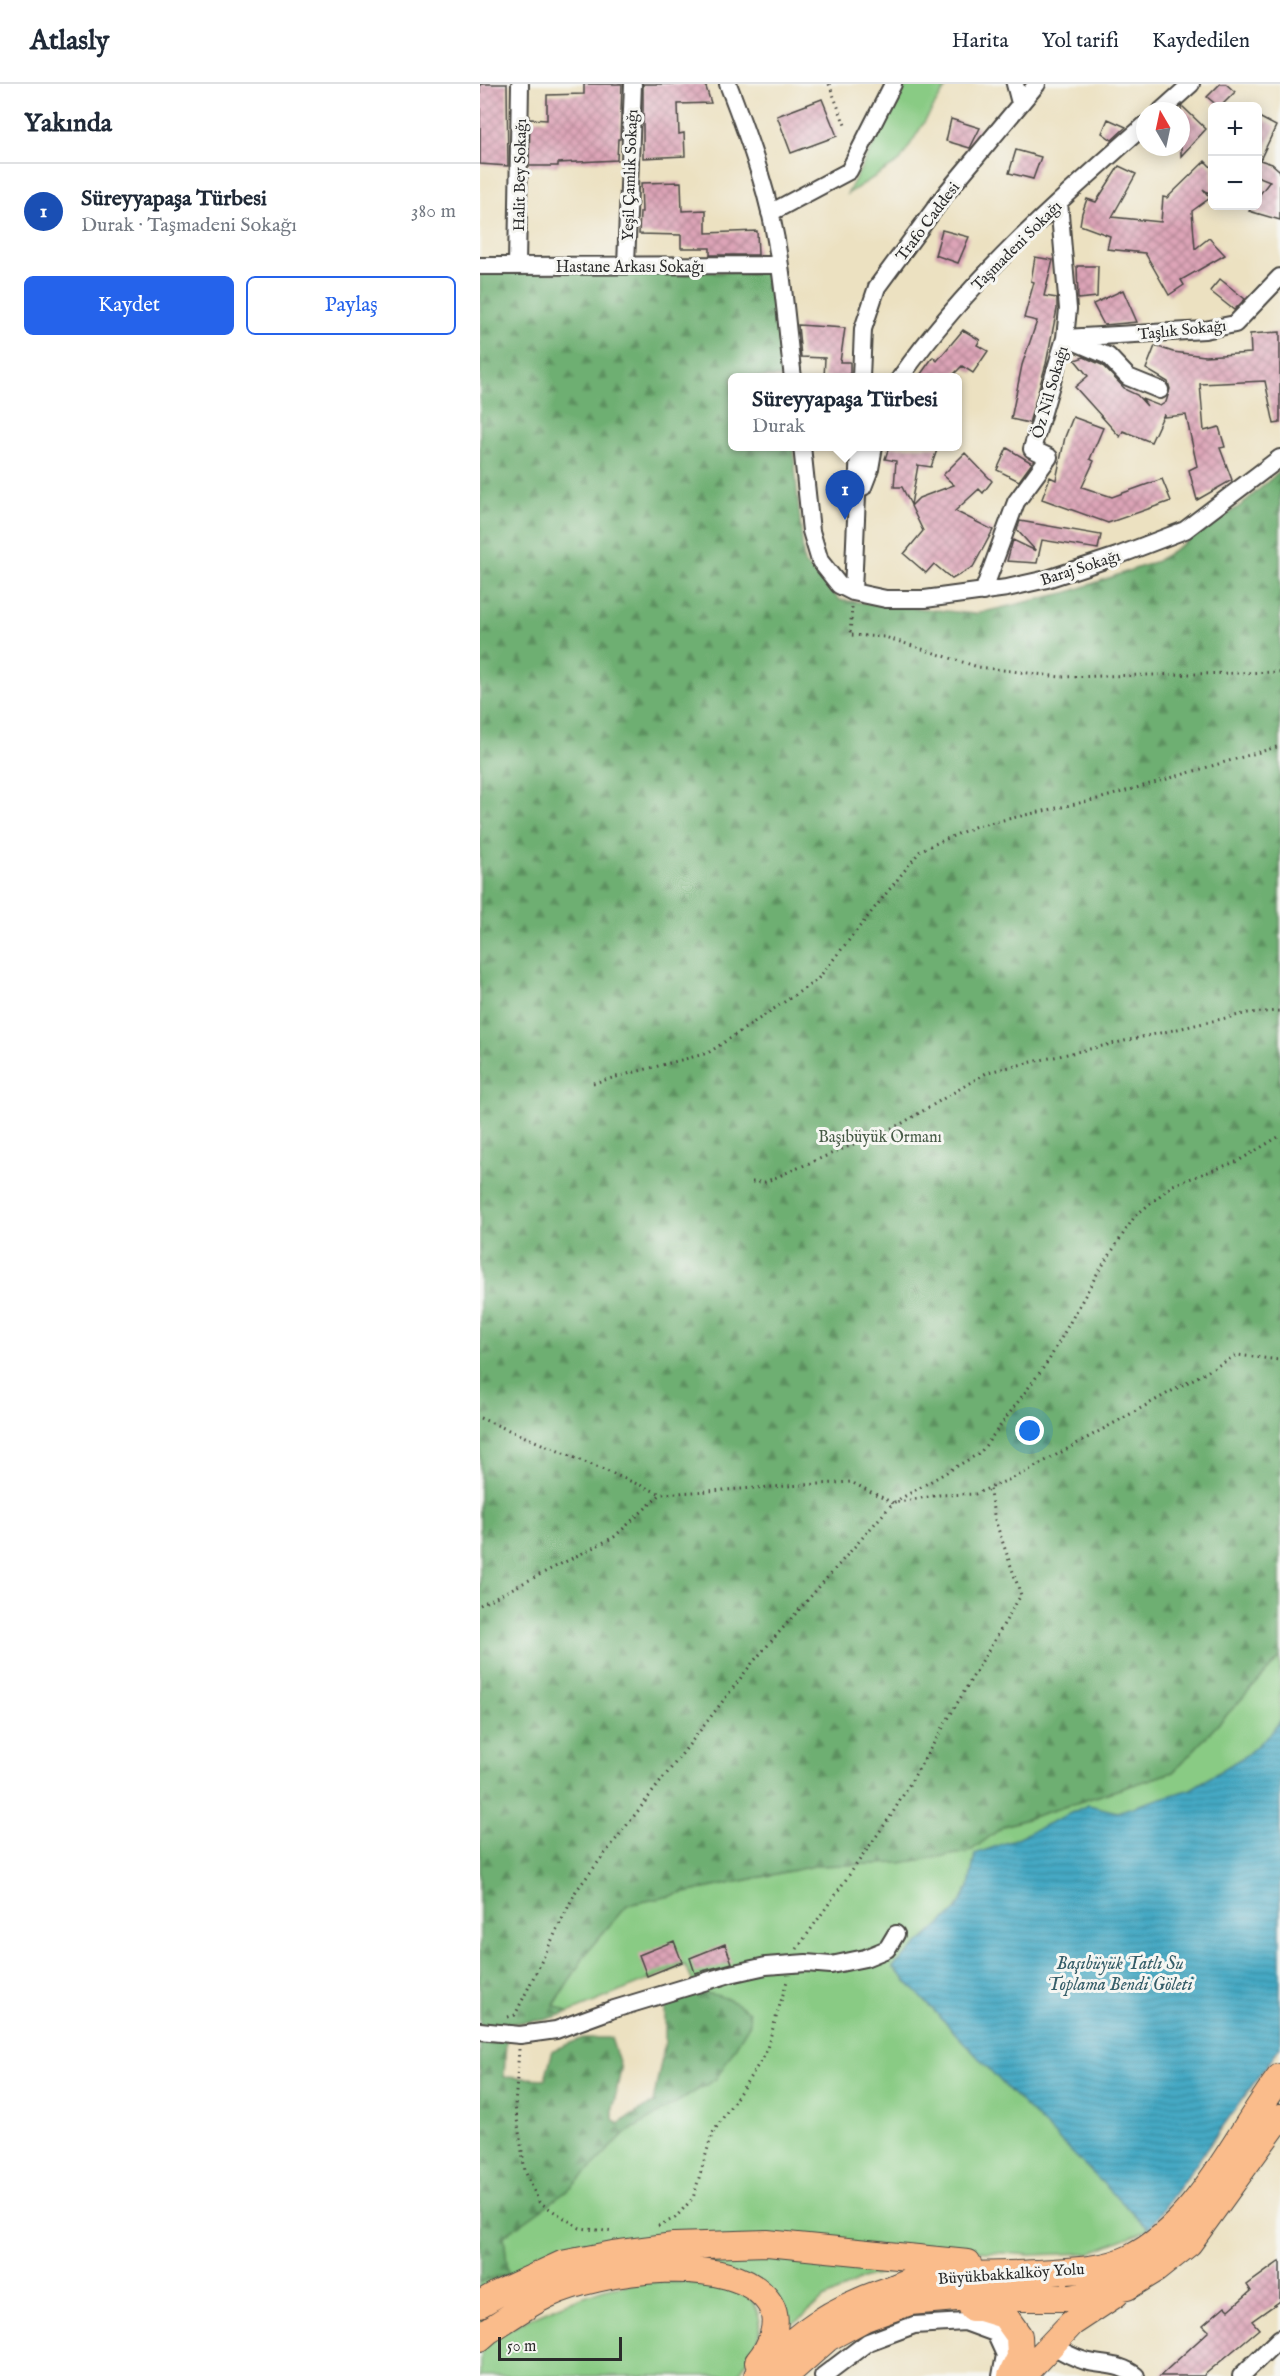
<!DOCTYPE html>
<html lang="tr">
<meta charset="utf-8">
<style>
:root{--surface:#fff;--page:#f2f2f3;--text:#1f2937;--muted:#747a83;--line:#e0e1e3;--accent:#2563eb}
body{margin:0;font-family:"IM FELL English",serif;background:var(--page);color:var(--text)}
.controls{position:absolute;right:18px;top:18px;display:grid;overflow:hidden;border-radius:9px;box-shadow:0 3px 15px #0003}
.controls button{width:54px;height:54px;display:grid;place-items:center;padding:0;border:0;border-bottom:2px solid var(--line);background:var(--surface);color:var(--text);font:30px sans-serif}
.compass{position:absolute;left:656px;top:18px;width:54px;height:54px;border-radius:50%;background:var(--surface);box-shadow:0 3px 15px #0003;rotate:351deg}
.scale{position:absolute;left:18px;bottom:15px;width:124px;box-sizing:border-box;padding-left:6px;border:3px solid #2b2b2b;border-top:0;font-size:16px;line-height:21px;white-space:nowrap;color:#2b2b2b;-webkit-text-stroke:4px #f6f6f2;paint-order:stroke}
.you{position:absolute;left:550px;top:1347px;width:21px;height:21px;margin:-15px;border:4px solid #fff;border-radius:50%;background:#1a73e8;box-shadow:0 0 0 9px #1a73e833}
.badge{display:grid;place-items:center;width:39px;height:39px;border-radius:50%;background:var(--accent);color:#fff;font-size:20px;font-weight:700}
.pin{position:absolute;translate:-50% -50px;filter:drop-shadow(0 2px 3px #0008)}
.pin::after{content:'';position:absolute;top:32px;width:21px;height:18px;background:inherit;clip-path:polygon(0 0,100% 0,50% 100%)}
.popup{position:absolute;left:248px;top:289px;width:234px;height:78px;box-sizing:border-box;display:grid;place-content:center;border-radius:9px;background:var(--surface);filter:drop-shadow(0 2px 4px #0005);font-size:20px;white-space:nowrap;color:var(--muted)}
.popup b{font-size:22px;color:var(--text)}
.popup::after{content:'';position:absolute;left:50%;top:100%;margin-left:-12px;border:12px solid transparent;border-top-color:var(--surface)}
.list{margin:0;padding:0;list-style:none}
h2{display:flex;justify-content:space-between;align-items:center;height:78px;margin:0;padding:0 24px;font-size:26px}
h2 small{font-size:20px;font-weight:400;color:var(--muted)}
.list li{display:grid;grid-template-columns:39px 1fr auto;gap:18px;align-items:center;box-sizing:border-box;height:96px;padding:0 24px;border-top:2px solid var(--line)}
.list b{display:block;font-size:22px;white-space:nowrap}
.list p{margin:0;font-size:20px;white-space:nowrap;color:var(--muted)}
.list em{font-size:20px;font-style:normal;color:var(--muted)}
.actions{display:flex;gap:12px;padding:18px 24px}
.actions a{flex:1;padding:14px 0;border:2px solid var(--accent);border-radius:9px;text-align:center;font-size:21px;color:var(--accent)}
.actions .main{background:var(--accent);color:#fff}
.map{position:relative;flex:none;width:800px;height:2292px;overflow:hidden}
header{display:flex;align-items:center;gap:36px;box-sizing:border-box;height:84px;padding:0 30px;background:var(--surface);border-bottom:2px solid var(--line)}
header strong{font-size:28px}
nav{display:flex;gap:33px;margin-inline-start:auto;font-size:21px}
main{display:flex}
aside{flex:1;background:var(--surface)}
.map>svg:first-child{display:block}
.green{fill:#89cb84;stroke:#5a7b58;stroke-width:1.5}
.forest{fill:url(#forest-firs);stroke:#4c6d4e;stroke-width:1.5}
.water{fill:url(#water-rules);stroke:#386a78;stroke-width:1.5}
.building{fill:url(#building-cross-hatch)}
.lines{fill:none;stroke-linecap:round;stroke-linejoin:round}
.minor-casing{stroke:#484642;stroke-width:20}
.highway-casing{stroke:#484642;stroke-width:28}
.path{stroke:#484642;stroke-width:3;stroke-dasharray:1.5 4.5;stroke-linecap:butt}
.minor{stroke:#fff;stroke-width:16}
.highway{stroke:#fabc8b;stroke-width:26}
.labels{text-anchor:middle;stroke-width:6;stroke-linejoin:round;paint-order:stroke}
.street-label{font-size:16px;fill:#2b2b2b;stroke:#f6f6f2}
.park-label{font-size:16px;fill:#475b46;stroke:#f6f6f2}
.water-label{font-size:18px;font-style:italic;fill:#355d68;stroke:#f6f6f2}
</style>
<header>
<strong>Atlasly</strong>
<nav><a>Harita</a><a>Yol tarifi</a><a>Kaydedilen</a></nav>
</header>
<main>
<aside>
<h2>Yakında<small></small></h2>
<ul class="list">
<li><span class="badge" style="background:#1a4fb4">1</span><div><b>Süreyyapaşa Türbesi</b><p>Durak · Taşmadeni Sokağı</p></div><em>380 m</em></li>
</ul>
<div class="actions"><a class="main">Kaydet</a><a>Paylaş</a></div>
</aside>
<div class="map">
<svg width="800" height="2292" viewBox="0 0 800 2292">
<defs>
<pattern id="forest-firs" width="22" height="20" patternUnits="userSpaceOnUse" patternTransform="scale(1.5)"><rect width="22" height="20" fill="#6eaf72"/><path d="M5 1l3.5 6h-7zM16 11l3.5 6h-7z" fill="#5b8f5e"/></pattern>
<pattern id="water-rules" width="6" height="5" patternUnits="userSpaceOnUse" patternTransform="scale(1.5)"><rect width="6" height="5" fill="#44a9c4"/><path d="M0 2.5h6" fill="none" stroke="#398a9f"/></pattern>
<pattern id="building-cross-hatch" width="8" height="8" patternUnits="userSpaceOnUse" patternTransform="scale(1.5)"><rect width="8" height="8" fill="#dda4b7"/><path d="M0 0l8 8M0 8l8-8" fill="none" stroke="#b38695"/></pattern>
</defs>
<rect width="100%" height="100%" fill="#f6f6f2"/>
<filter id="ink" filterUnits="userSpaceOnUse"><feTurbulence type="fractalNoise" baseFrequency=".0167" numOctaves="2"/><feDisplacementMap in="SourceGraphic" scale="12" xChannelSelector="R" yChannelSelector="G"/><feConvolveMatrix kernelMatrix="1 2 1 2 8 2 1 2 1" color-interpolation-filters="sRGB"/></filter>
<filter id="wash" filterUnits="userSpaceOnUse"><feTurbulence type="fractalNoise" baseFrequency=".008" numOctaves="4" result="noise"/><feDisplacementMap in="SourceGraphic" scale="24" xChannelSelector="R" yChannelSelector="G"/><feGaussianBlur stdDeviation="1.35" result="paint"/><feColorMatrix in="noise" values="0 0 0 0 0 0 0 0 0 0 0 0 0 0 0 0 0 1.4 0 .05"/><feComposite in="paint" operator="in"/></filter>
<g filter="url(#wash)">
<rect width="100%" height="100%" fill="#ece1c1"/>
<path class="green" d="M427 0H468L420 77 367 110Z
M800 1574V1637L791 1649 765 1672 711 1705 637 1728 608 1721 531 1757 495 1770 489 1803 476 1826 413 1883 527 2004 669 2145 609 2169 550 2171 428 2162 142 2158 51 2180 0 2205V2198L28 2190 24 2152 91 2104 144 2050 235 1995 250 1915 218 1909 205 1881 88 1929 74 1922 109 1865 147 1821 334 1782 420 1779 489 1768 524 1742 693 1688Z
M315 2169 430 2182 385 2194 344 2215 298 2252 283 2202 102 2195 0 2248V2228L174 2170Z
M202 2195 265 2205C291 2241 281 2258 257 2292H0C0 2284 0 2272 1 2265 9 2248 108 2209 129 2204 153 2199 178 2198 202 2195Z"/>
<path class="forest" d="M296 187 306 293 252 294V362L313 363 324 479 360 516 495 530 589 508 677 477 760 422 800 387V1574L693 1688 524 1742 489 1768 420 1779 334 1782 147 1821 109 1865 74 1921 88 1929 64 1936 27 1940 24 1993 65 1995 73 1966 103 1954H131L141 1985 133 2024V2035L138 2040 173 2019 185 1958V1922C222 1907 234 1903 269 1928L270 1939 236 1995 144 2050 91 2104 24 2152 28 2190 0 2198V189Z"/>
<path class="water" d="M800 1637V1963L669 2145 527 2004 413 1883 476 1826 489 1803 495 1770 531 1757 608 1721 637 1728 711 1705 765 1672 791 1649Z"/>
<g id="blocks">
<path class="building" d="M0 0H27L28 82 0 80Z
M104 0H142L140 55H138L137 76 78 79V82H49L50 35 67 36V11L104 10Z
M163 0H225L231 19 198 20 199 50 204 49 205 72 163 74Z
M740 0H746L755 8 741 22H738L727 13Z
M342 15 357 52 311 69 297 32Z
M702 22 726 45 701 72V23Z
M777 32 796 42 780 76 792 80 799 86 800 85V136L769 127 773 122H777V114L790 97 777 92Z
M471 35 500 44 490 64 466 57Z
M628 35 646 43 632 56 622 49Z
M536 66 561 73 553 95 529 89Z
M725 77 732 84V111L723 105 730 114 712 127 715 165 729 154 745 171 701 196 704 201 689 211 665 169 627 165 630 152 600 141 602 129 607 115 616 118 639 82 656 90 632 133 681 138 683 113 687 114Z
M201 98 202 127 226 126V149L277 147 278 171H230V164H201V151L159 150 160 128H162L161 99Z
M462 146 489 153 478 179 455 171Z
M555 173 573 176 564 212 577 214V225L566 280 549 339 531 335 542 281 557 237 544 234 554 198 551 197Z
M597 182H618L617 213 598 215Z
M740 195 765 215 754 226 730 207Z
M643 206 657 238 624 241 613 220Z
M318 241 365 244 360 278H370V294H344L345 274 321 273Z
M483 246 500 256 497 261 508 267 493 289 482 282 470 294H438L453 273 457 277Z
M800 248V339L794 340 785 297 720 300 724 347 739 343 745 363 740 364 752 396 717 416 709 386 717 382 706 331 684 333V330L671 358 643 347 640 353 595 303 608 292 595 276 604 273 622 281 646 306 657 311 667 322 662 315 680 322 686 318 690 305 688 298 666 285 675 262 693 268 725 272 771 269 770 250Z
M593 333 623 344 610 375 614 377 602 403 632 413 682 395 691 417 628 439 562 415 570 393 576 396 585 353Z
M409 363H458L451 383 438 381 431 421 422 403H414L416 377 405 375Z
M527 364 552 379 539 397 517 386Z
M485 369 512 397 503 409 499 405 475 427 513 446 493 483 472 495 454 480 446 489 424 470 443 447 431 422 439 414 474 401 463 391Z
M540 437 621 451 618 465 562 456 557 479 527 477 533 456 556 467 537 446Z
M194 1857 202 1878 167 1892 159 1871Z
M245 1860 252 1879 215 1889 210 1874Z
M800 2177V2217L772 2237 779 2245 723 2292H680L729 2247 723 2241 745 2222 749 2226 771 2207 767 2201Z"/>
</g>
</g>
<g filter="url(#ink)">
<use href="#blocks" fill-opacity="0" stroke="#484642" stroke-width="1.5"/>
<g class="lines">
<defs>
<path id="minor" d="M248 0C270 57 291 115 299 175 305 214 308 254 313 294
M535 0 540 19
M681 27 711 0
M290 129 369 87 413 0
M146 181 153 0
M0 182 300 181
M37 182 40 0
M585 254 725 246 755 240 800 193
M588 255 628 272 648 293 680 306
M381 294 383 245 397 203 467 108 557 0
M420 294C488 197 577 118 665 41
M322 362 331 447 340 477 359 501 373 508 406 515H445L527 504 567 495 637 472 705 446 800 374
M383 403 390 385 394 362
M373 508 379 362
M503 508 536 418 569 373 552 365 585 254 588 225 579 118
M0 1947 40 1951 76 1946 131 1926 250 1890 286 1882 326 1879 351 1881 385 1874 407 1865 416 1850
M570 2260C581 2267 592 2273 605 2277 624 2282 640 2279 656 2292
M343 2292 388 2258 434 2241 485 2238 515 2249 525 2271 521 2292
M761 2292 800 2254"/>
<path id="highway" d="M0 2220 17 2210 82 2180 133 2170 194 2162 287 2159 488 2179
M492 2224H501L524 2231 539 2252 540 2273 531 2292
M0 2254 8 2247C27 2235 46 2221 67 2211 116 2187 256 2165 290 2220 301 2238 291 2263 278 2278
M277 2292C317 2248 352 2225 408 2206 418 2202 428 2197 438 2195 476 2188 517 2192 556 2189 586 2187 623 2187 650 2174 719 2140 755 2052 800 1993
M305 2292 348 2254 385 2234 430 2218 476 2214H591L647 2203 675 2186 709 2159 800 2033
M542 2292 592 2239 636 2210"/>
</defs>
<use href="#minor" class="minor-casing"/>
<use href="#highway" class="highway-casing"/>
<path class="path" d="M349 0 365 41
M372 523 370 551 405 553 498 583 581 593 800 588
M113 999 228 969 337 896 441 766 496 742 622 714 800 662
M272 1098H285L421 1040 508 988 768 929 800 927
M0 1334 181 1410 371 1398 413 1419 459 1411 495 1410 540 1391 757 1271 800 1276
M0 1521 134 1453 181 1410
M317 1865 412 1730 541 1511 515 1436 509 1404
M28 1933 35 1931 96 1807 273 1578 413 1419 500 1369 569 1276 617 1190 655 1132 693 1101 758 1077 800 1052
M39 1965 35 2022 45 2087 59 2118 100 2144 134 2148
M178 2142 195 2134 213 2114 232 2050 285 1971 307 1897"/>
<use href="#minor" class="minor"/>
<use href="#highway" class="highway"/>
</g>
</g>
<g class="labels">
<g class="street-label">
<text transform="translate(39 91) rotate(-89)" y="6">Halit Bey Sokağı</text>
<text transform="translate(149 91) rotate(-88)" y="6">Yeşil Çamlık Sokağı</text>
<text transform="translate(447 137) rotate(-53)" y="6">Trafo Caddesi</text>
<text transform="translate(536 161) rotate(-45)" y="6">Taşmadeni Sokağı</text>
<text x="150" y="188">Hastane Arkası Sokağı</text>
<text transform="translate(702 245) rotate(-6)" y="6">Taşlık Sokağı</text>
<text transform="translate(569 308) rotate(-74)" y="6">Öz Nil Sokağı</text>
<text transform="translate(600 483) rotate(-18)" y="6">Baraj Sokağı</text>
<text transform="translate(531 2189) rotate(-4)" y="6">Büyükbakkalköy Yolu</text>
</g>
<g class="park-label">
<text x="400" y="1058">Başıbüyük Ormanı</text>
</g>
<g class="water-label">
<text x="640" y="1885">Başıbüyük Tatlı Su<tspan x="640" dy="21">Toplama Bendi Göleti</tspan></text>
</g>
</g>
</svg>
<div class="controls">
<button>+</button>
<button>−</button>
</div>
<svg class="compass" viewBox="-18 -18 36 36"><path d="M0-13l5 13h-10z" fill="#e53935"/><path d="M0 13l5-13h-10z" fill="#747a83"/></svg>
<div class="scale">50 m</div>
<div class="you"></div>
<div class="pin badge" style="left:365px;top:436px;background:#1a4fb4">1</div>
<div class="popup"><b>Süreyyapaşa Türbesi</b>Durak</div>
</div>
</main>
